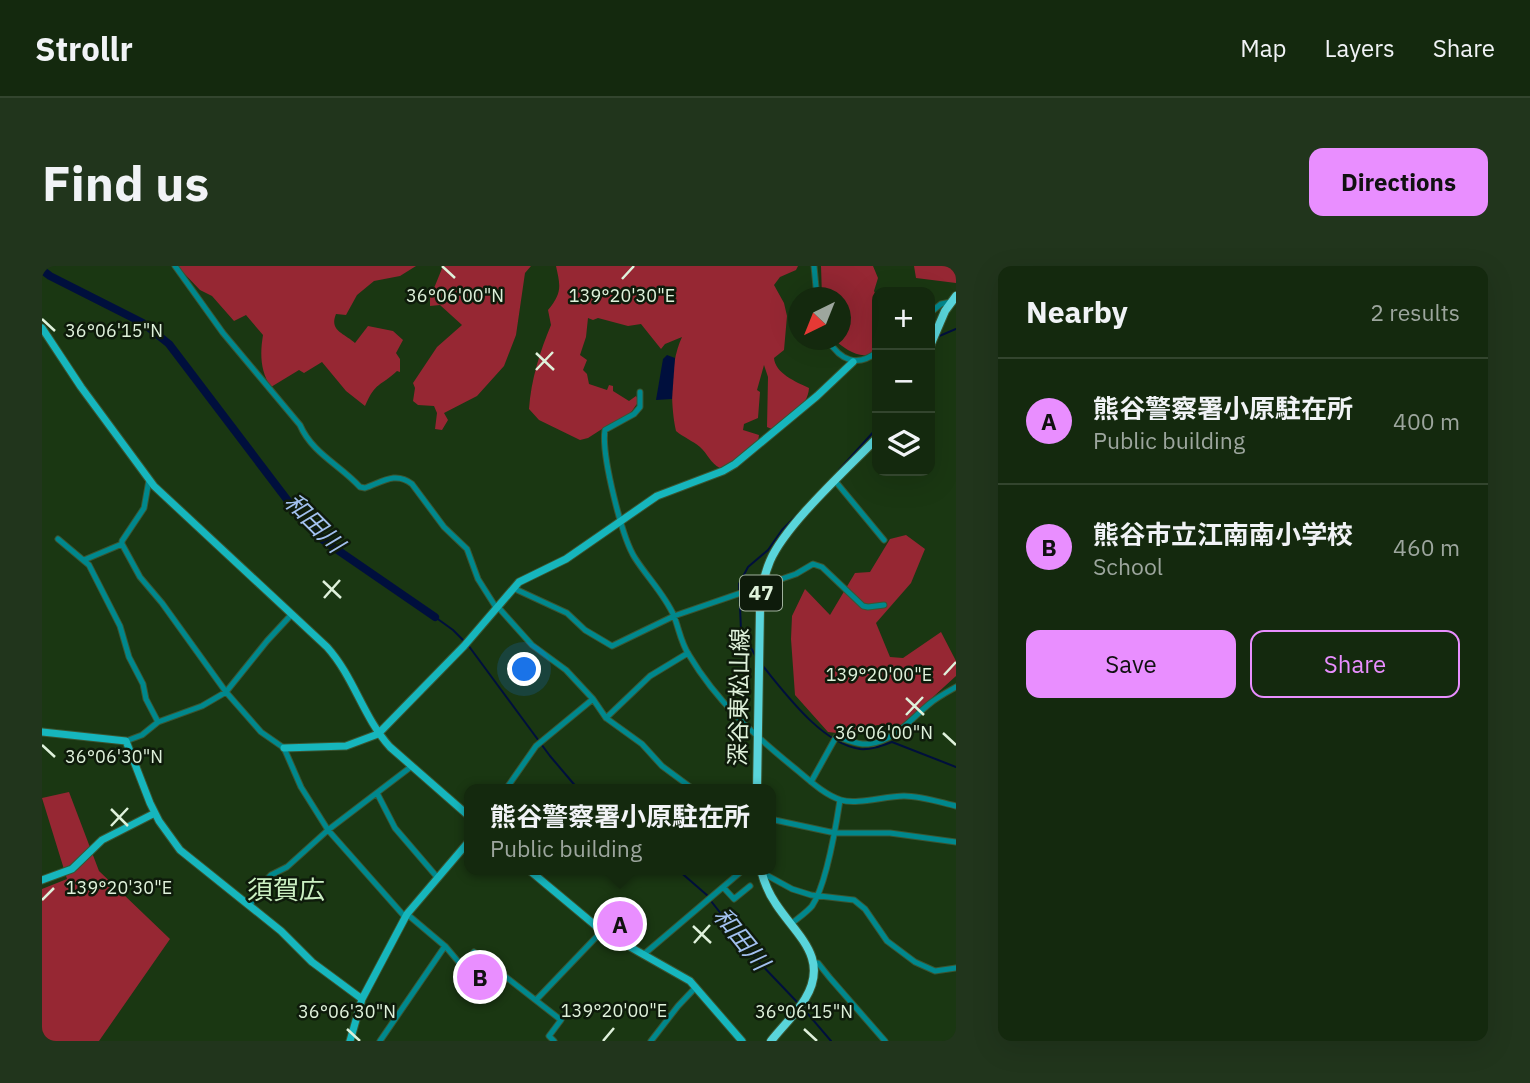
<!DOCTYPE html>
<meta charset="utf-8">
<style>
:root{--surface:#14290e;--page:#21351c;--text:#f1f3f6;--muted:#9da69e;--line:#33452e;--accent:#e98eff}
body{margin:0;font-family:"IBM Plex Sans","Noto Sans JP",sans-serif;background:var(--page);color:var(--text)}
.controls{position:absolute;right:21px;top:21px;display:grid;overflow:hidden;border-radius:14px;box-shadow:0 7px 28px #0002}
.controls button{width:63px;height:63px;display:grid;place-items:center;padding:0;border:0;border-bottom:2px solid var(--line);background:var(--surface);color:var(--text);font:35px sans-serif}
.compass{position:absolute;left:746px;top:21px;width:63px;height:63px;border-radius:50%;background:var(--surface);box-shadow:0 7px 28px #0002;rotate:223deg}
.you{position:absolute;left:483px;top:404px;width:24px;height:24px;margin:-18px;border:5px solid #fff;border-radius:50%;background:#1a73e8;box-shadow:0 0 0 10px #1a73e833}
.badge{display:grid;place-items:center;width:46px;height:46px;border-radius:50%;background:var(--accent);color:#111;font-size:23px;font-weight:700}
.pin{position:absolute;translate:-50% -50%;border:4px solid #fff;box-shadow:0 2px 7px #0006}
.popup{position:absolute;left:422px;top:518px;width:312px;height:91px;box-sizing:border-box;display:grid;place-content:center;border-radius:14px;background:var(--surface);filter:drop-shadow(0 2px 5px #0005);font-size:23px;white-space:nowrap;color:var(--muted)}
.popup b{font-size:26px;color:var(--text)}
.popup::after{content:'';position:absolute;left:50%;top:100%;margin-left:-14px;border:14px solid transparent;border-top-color:var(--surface)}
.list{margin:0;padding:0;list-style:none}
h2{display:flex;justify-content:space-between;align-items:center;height:91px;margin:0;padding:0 28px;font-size:30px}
h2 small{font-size:23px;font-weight:400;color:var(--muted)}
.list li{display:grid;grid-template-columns:46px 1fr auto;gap:21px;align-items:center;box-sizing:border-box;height:126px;padding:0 28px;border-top:2px solid var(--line)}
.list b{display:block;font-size:26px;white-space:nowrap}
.list p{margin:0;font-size:23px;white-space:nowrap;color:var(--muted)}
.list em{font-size:23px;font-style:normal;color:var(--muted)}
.actions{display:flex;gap:14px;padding:21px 28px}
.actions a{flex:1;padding:16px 0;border:2px solid var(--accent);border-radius:14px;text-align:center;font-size:24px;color:var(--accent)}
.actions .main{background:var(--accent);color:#111}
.icon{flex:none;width:38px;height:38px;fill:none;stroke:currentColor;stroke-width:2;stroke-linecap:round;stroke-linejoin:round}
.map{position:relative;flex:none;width:914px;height:775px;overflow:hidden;border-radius:14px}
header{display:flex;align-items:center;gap:42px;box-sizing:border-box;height:98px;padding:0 35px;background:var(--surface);border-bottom:2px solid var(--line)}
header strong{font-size:33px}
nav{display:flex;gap:38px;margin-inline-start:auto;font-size:24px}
.intro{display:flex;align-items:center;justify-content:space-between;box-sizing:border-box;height:168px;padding:0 42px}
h1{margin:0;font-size:49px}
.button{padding:18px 32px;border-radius:14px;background:var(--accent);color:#111;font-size:24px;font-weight:700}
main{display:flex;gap:42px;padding:0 42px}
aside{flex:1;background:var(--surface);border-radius:14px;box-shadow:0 7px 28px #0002}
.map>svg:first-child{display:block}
.green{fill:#962733}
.water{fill:#000f3d}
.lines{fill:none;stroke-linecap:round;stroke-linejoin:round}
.stream{stroke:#000f3d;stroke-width:2}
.river{stroke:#000f3d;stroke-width:8}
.street-casing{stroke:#3a5532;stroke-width:7}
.secondary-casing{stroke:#3a5532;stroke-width:9}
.primary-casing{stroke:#3a5532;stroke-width:10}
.street{stroke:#00888d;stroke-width:5}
.secondary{stroke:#16b6bd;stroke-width:7}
.primary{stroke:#59d5db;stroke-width:8}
.ticks{fill:none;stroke:#dff1db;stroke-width:2.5}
.labels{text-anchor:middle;stroke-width:5;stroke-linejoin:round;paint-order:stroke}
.shield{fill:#0e1b0b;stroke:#a0b19d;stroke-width:2}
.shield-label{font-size:21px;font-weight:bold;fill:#dff1db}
.street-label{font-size:23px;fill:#dff1db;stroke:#0e1b0b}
.water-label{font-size:24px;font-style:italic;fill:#a2c0ee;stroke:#0e1b0b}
.quarter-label{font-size:26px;fill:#ccf0c3;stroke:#0e1b0b}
.ticks-label{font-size:18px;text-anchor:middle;fill:#dff1db;stroke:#0e1b0b;stroke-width:5;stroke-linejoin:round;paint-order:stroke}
</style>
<header>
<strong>Strollr</strong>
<nav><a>Map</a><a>Layers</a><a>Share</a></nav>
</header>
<div class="intro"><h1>Find us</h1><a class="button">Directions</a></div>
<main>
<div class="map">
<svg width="914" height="775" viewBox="0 0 914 775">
<rect width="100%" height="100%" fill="#1a3712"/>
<path class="green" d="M135 0H374L358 10 332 15 315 29 304 49 294 48C287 65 302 67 313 77L326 60 351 65 361 74 354 87 358 93V106L355 105C338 121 334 115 323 140L304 125 280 96 262 107 257 104 229 121C218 105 218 87 221 69L204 49 192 55 170 30 158 24Z
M401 0H489L483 7 474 69 462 100 435 130 402 147 406 154 400 164 393 163 395 147 392 140 376 139 371 135 373 122 371 117 395 81 420 59 398 39 388 40V32Z
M514 0H756L754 4 738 11 732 19 742 37 745 50 742 84 732 92C733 107 754 116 767 122 766 141 746 153 732 164L725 161 726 111 722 99 715 124 718 126 716 152 702 158 701 164 717 169C716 185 692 197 678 202 668 197 666 188 658 181 651 175 641 171 634 165 628 138 628 96 640 71L623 78 619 83 599 58 586 60 556 52 551 54 546 52 544 71 538 89 545 94 541 104 545 108 547 118 565 124 567 119 571 120V125L587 135 594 130 597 135 582 156 560 163 546 172 538 174 497 154 487 143C489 114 498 85 509 59L506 44C521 26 518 19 514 0Z
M779 0H831L836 12 832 25 835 31C835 45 837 61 835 75 831 102 803 84 793 74H799V32L780 31Z
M872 0H914V17L874 12Z
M864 269 883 283 869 317 834 357 848 391 861 392 899 366 914 395V410L857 462 835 459 812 469 786 466 753 429 749 373 750 350 763 323 788 349 813 307 828 306 848 273Z
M27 526 57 605 128 673 57 775H0V623L25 613 0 532Z"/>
<path class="water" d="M625 89 633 92 630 133 614 134 621 93Z"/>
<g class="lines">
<path class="stream" d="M895 71 914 63
M797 204 835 162
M393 351 411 364 422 375
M426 379 508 490 536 523
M713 389 699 364 697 318 706 301 726 284 740 264 760 244
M720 399C743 427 780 478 818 483 829 484 839 480 850 476L914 501
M636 604 666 630
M669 635 716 695 756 737
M760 741 789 775"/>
<path class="river" d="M0 4 8 10 101 57 127 78 259 252 281 274 393 351"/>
<defs>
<path id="street" d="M133 0 181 67 258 159C270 187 298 199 318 221L323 222C340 216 354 205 370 218L402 261 425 283 436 313 455 343
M772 0 775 32
M888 47 899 38 909 36
M786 74C798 94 815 102 835 86
M598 126V141L592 148 563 164C559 188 580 272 593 292 605 311 623 329 632 350 637 363 639 377 647 389 675 436 713 470 755 504 768 515 783 529 799 534 815 539 843 530 862 530 879 530 897 536 914 540
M794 216 842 274
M16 273 47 299 78 360 87 391 101 418 104 433 116 456
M80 278 98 311 120 337 184 426 219 466 242 482 259 521 286 564 363 651
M42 294 80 278V275L102 242 107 214
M471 322 525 347 543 364 570 380 632 350 754 308 771 298 780 301 821 340 826 341 842 339
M456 341 490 379 524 404 551 433 564 452 600 478 620 500 651 523
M564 452 608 410 646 387
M84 475 100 469 116 456 160 440 184 426 225 375 250 348
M769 516 794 471C805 473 815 479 826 478 851 476 868 454 886 439 894 432 905 426 914 421
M464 523 494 480 551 433
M335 527 353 562 395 611
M728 553 793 567H848L914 576
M719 606 750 623 769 629 812 634 823 643 845 675 873 696 893 705 914 702
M681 621 692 633 708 620
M208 640 216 622 229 609 245 601 286 564 370 500
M365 648 404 681 420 700 432 686 519 754 507 770 512 775
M749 658C756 652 764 647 770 640 784 619 794 560 798 534
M601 689 701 604
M771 697H776L788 712 843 775
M495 733 560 665
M338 775 403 680
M609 775 636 740 654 721"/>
<path id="secondary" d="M0 62 39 121 112 220 285 381C312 411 321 451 348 481L428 551
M0 466 84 475 108 537 117 555 138 584 239 665 270 696 320 733
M242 482 304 480 336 468 422 380 477 316 524 293 615 230 681 205 693 198 775 130 811 96
M487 604 560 665 648 715 700 775
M0 614 30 603 60 574 113 547
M308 775 320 733 365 648 428 574"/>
<path id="primary" d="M888 80 903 45 914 30
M715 523 718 343C719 326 721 311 728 295 744 258 805 203 835 172
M719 604C722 616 727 628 734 638 755 670 788 692 763 733 754 748 740 761 729 775"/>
</defs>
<use href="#street" class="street-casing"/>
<use href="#secondary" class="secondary-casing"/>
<use href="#primary" class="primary-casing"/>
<use href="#street" class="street"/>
<use href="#secondary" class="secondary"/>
<use href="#primary" class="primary"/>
</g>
<path class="ticks" d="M400 0 413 12M580 13 592 0M0 53 13 65M494 87 512 104M494 104 511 86M281 315 299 332M282 332 298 314M902 409 914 396M864 432 882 449M864 449 881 431M901 467 914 479M0 479 13 491M69 543 86 560M69 560 86 542M0 634 12 622M651 660 669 677M652 677 668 659M305 763 318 775M762 763 775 775M561 775 572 762"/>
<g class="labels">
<rect class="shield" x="698" y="309.5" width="42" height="35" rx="5"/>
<g class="shield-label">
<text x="719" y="334">47</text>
</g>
<g class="street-label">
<text transform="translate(697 431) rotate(-89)" y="8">深谷東松山線</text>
</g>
<g class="water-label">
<text transform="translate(272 257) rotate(45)" y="8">和田川</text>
<text transform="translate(699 673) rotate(51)" y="8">和田川</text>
</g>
<g class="quarter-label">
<text x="244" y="633">須賀広</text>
</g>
</g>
<g class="ticks-label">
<text x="413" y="36">36°06'00"N</text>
<text x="580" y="36">139°20'30"E</text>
<text x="72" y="71">36°06'15"N</text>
<text x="837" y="415">139°20'00"E</text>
<text x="842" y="473">36°06'00"N</text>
<text x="72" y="497">36°06'30"N</text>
<text x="77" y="628">139°20'30"E</text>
<text x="572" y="751">139°20'00"E</text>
<text x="305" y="752">36°06'30"N</text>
<text x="762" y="752">36°06'15"N</text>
</g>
</svg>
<div class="controls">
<button>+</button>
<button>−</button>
<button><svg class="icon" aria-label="layers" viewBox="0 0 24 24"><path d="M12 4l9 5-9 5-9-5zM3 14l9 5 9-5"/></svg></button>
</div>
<svg class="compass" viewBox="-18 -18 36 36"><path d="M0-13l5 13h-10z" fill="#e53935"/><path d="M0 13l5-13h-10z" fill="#9da69e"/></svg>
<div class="you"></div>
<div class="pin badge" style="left:578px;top:658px">A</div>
<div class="popup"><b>熊谷警察署小原駐在所</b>Public building</div>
<div class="pin badge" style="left:438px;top:711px">B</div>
</div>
<aside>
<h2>Nearby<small>2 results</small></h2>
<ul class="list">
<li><span class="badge">A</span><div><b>熊谷警察署小原駐在所</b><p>Public building</p></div><em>400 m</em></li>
<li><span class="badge">B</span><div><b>熊谷市立江南南小学校</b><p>School</p></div><em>460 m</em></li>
</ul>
<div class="actions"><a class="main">Save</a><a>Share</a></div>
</aside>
</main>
